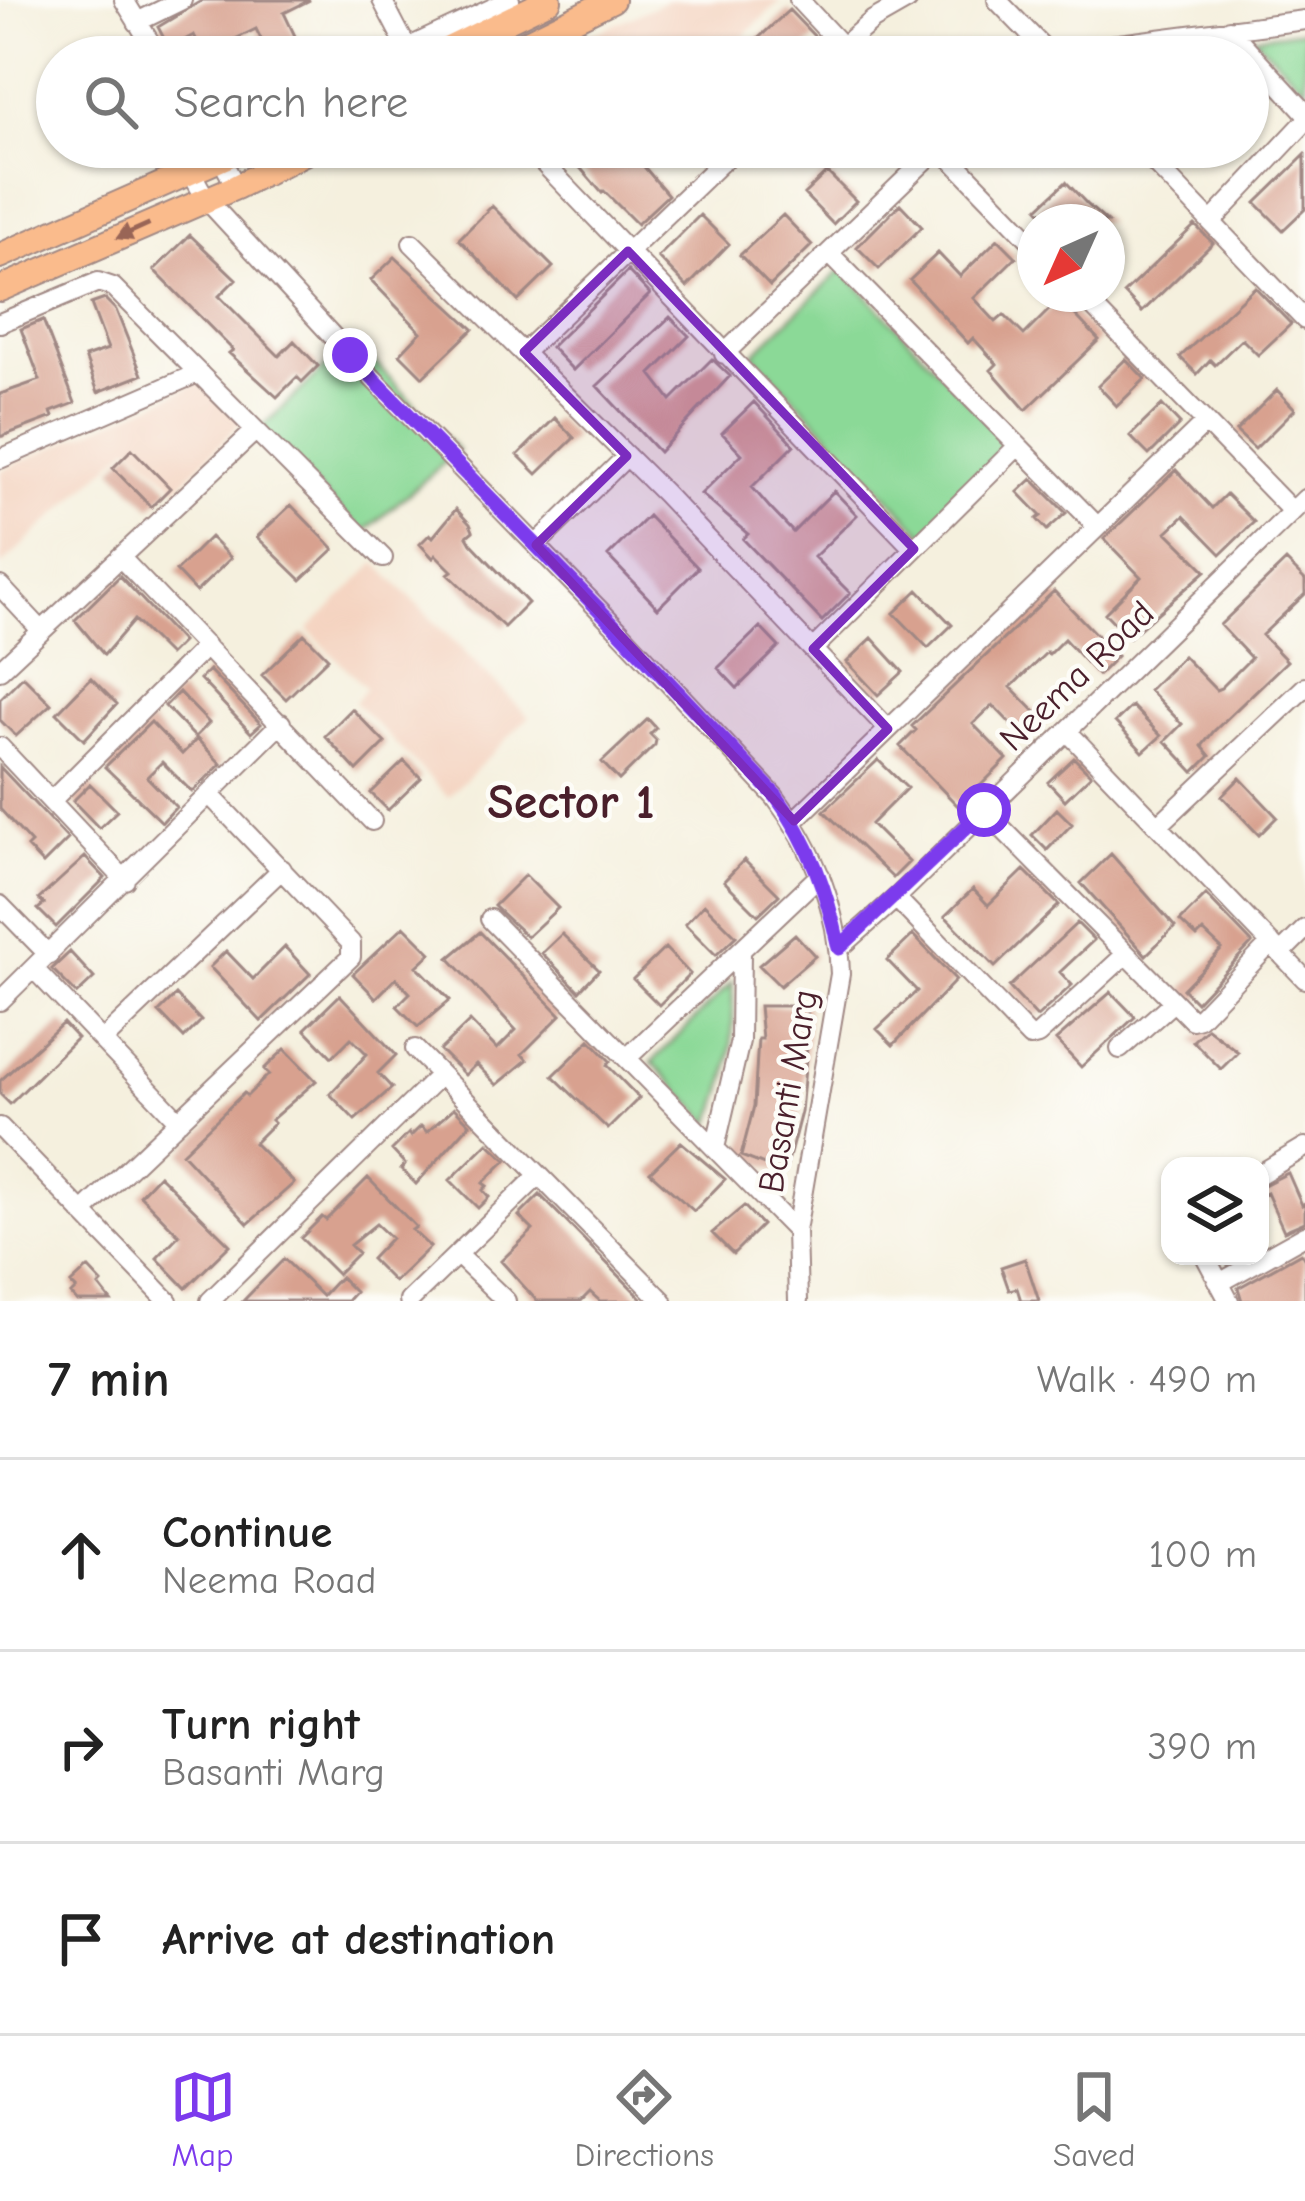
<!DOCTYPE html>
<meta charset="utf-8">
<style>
:root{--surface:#fff;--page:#f6f6f6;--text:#222;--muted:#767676;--line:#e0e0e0;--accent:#7c3aed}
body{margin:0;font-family:"Comic Neue",sans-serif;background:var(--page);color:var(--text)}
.controls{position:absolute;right:36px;bottom:36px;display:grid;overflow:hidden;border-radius:24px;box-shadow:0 3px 9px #0004}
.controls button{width:108px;height:108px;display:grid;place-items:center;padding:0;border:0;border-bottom:3px solid var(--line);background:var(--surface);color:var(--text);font:60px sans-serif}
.compass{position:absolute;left:1017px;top:204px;width:108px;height:108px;border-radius:50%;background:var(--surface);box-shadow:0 3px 9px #0004;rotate:225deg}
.stop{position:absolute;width:36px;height:36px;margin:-27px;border:9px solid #7c3aed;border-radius:50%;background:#fff}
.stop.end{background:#7c3aed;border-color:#fff;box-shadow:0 3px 12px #0008}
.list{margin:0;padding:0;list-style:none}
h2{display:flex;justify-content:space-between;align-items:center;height:156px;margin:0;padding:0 48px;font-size:51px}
h2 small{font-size:39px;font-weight:400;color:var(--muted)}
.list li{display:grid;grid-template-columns:78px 1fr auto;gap:36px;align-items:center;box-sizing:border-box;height:192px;padding:0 48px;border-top:3px solid var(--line)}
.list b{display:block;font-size:45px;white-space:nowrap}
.list p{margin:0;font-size:39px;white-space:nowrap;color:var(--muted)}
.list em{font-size:39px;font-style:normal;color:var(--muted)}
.icon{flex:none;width:66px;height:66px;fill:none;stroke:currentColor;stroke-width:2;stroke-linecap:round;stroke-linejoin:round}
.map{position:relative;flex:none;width:1305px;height:1301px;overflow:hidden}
.search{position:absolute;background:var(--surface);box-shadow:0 3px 9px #0004;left:36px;right:36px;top:36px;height:132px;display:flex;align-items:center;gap:30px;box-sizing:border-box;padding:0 42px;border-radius:66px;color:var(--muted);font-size:45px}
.sheet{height:732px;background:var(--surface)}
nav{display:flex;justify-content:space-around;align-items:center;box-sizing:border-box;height:168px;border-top:3px solid var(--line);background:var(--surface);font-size:33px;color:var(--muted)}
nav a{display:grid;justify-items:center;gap:6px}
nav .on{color:var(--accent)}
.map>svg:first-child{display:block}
.built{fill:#f4d3c0}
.green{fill:#8bd997;stroke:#6a7c61;stroke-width:3}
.building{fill:#d8a18f}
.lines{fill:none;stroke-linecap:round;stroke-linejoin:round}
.minor-casing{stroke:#a08884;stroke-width:22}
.major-casing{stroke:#a08884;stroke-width:28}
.minor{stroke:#fff;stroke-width:18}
.major{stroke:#fabb8c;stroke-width:24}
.oneway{fill:#996557}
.route{stroke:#7c3aed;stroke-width:15}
.marked{fill:#7b2cbf;fill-opacity:0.2;stroke:#7b2cbf;stroke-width:9;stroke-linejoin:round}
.labels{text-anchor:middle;stroke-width:9;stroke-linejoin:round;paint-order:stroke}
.street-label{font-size:36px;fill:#4a1f2b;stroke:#fdfcf7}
.district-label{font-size:48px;font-weight:bold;fill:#4a1f2b;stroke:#fdfcf7}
</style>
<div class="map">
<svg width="1305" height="1301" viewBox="0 0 1305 1301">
<rect width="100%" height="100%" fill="#fdfcf7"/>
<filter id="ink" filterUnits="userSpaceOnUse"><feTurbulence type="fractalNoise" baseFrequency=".00833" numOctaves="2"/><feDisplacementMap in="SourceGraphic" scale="24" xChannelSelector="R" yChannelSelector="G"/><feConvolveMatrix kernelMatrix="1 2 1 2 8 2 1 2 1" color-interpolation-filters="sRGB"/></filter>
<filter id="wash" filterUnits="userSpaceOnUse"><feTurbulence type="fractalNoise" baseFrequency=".004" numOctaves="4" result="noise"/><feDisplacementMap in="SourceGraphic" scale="48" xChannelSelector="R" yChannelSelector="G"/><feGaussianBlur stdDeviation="2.7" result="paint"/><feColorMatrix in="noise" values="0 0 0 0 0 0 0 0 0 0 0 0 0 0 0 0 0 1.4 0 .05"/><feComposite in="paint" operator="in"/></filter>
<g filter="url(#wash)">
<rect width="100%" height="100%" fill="#f5f0de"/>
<path class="built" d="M668 0H781L722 57H595L579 41Z
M204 381 242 421 177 488 131 445 0 567V471Z
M376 563 529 717 448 797 354 702 366 688 308 630Z"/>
<path class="green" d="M1305 30V88L1253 37Z
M842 269 1014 449 925 535 753 354Z
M354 340 458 451 363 533 259 430Z
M732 982C735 1032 732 1076 711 1123L652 1062Z"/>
<g id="blocks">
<path class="building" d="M203 0H310L284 13 305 57H270L256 29 204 54 194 35 169 48 158 27Z
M789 10 816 38 796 57H738Z
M579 147H619L637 165 640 162 668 195 637 224 604 191 602 193 570 156Z
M1305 155V209L1283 230 1256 203Z
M827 172 856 201 833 224 804 194Z
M1066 182 1087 204 1107 222H1051L1038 208Z
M900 204 922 227 879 269 857 247Z
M492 206 553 267 518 301 459 239Z
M700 215 729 244 687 287 658 257Z
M783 215 812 245 770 286 740 255Z
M1195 225 1213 243 1142 312 1124 293Z
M190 235 236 279 219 296 279 356 294 341 318 366 302 382 297 377 277 397 229 353 233 350 154 270Z
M998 239 1016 257 974 298 996 322 1004 315 1024 335 1060 299 1099 340 1026 410 991 370 997 364 973 338 968 343 910 280 938 253 960 276Z
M395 257 473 329 423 377 400 354 421 332 371 280Z
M628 271 650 294 573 370 551 347Z
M1255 287 1291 324 1258 355 1242 339 1215 365 1210 360 1197 374 1180 357Z
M105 299 116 310 142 375 98 392 85 357 108 349 91 304Z
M670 317 689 336 651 374 671 400 712 359 730 376 659 452 597 386Z
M43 320 75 403 51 412 53 417 0 437V394L40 380 21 329Z
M1126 359 1145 379 1117 406 1098 386Z
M1277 390 1295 409 1255 449 1236 431Z
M754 402 794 445 752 487 770 508 793 532 834 491 857 515 814 557 850 593 822 621 743 539 748 534 701 494 742 454 722 433Z
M1162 405 1180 424 1149 455 1130 436Z
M555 418 574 438 537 474 518 455Z
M132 449 170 488 151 507 113 468Z
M1176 470 1212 508 1226 494 1254 522 1221 554 1184 516 1167 532 1206 571 1129 638 1105 613 1141 577 1104 539Z
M1032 479 1066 513 1047 530 1037 519 1041 516 1018 492Z
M291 505 334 549 301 580 257 537Z
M456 509 470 524 473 531 467 536 471 543 528 603 504 627 448 574 452 571 436 555 433 558 420 544 430 534 433 537Z
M648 516 698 568 658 608 608 556Z
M210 537 231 558 196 592 176 571Z
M1286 561 1305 580V594L1262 635 1287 661 1213 732 1202 746 1210 756 1194 772 1165 741 1182 724 1149 690 1183 656 1216 690 1221 688 1251 658 1220 625Z
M120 576 182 642 169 655 134 620 104 655 75 620Z
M918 590 952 625 928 648 894 613Z
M1054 591 1117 656 1098 675 1064 639 1049 654 1047 652 1011 687 1046 723 1027 741 993 705 973 724 1007 759 959 807 900 746 916 730 912 726Z
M760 627 779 647 737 688 718 668Z
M304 634 328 658 286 699 262 675Z
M872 638 903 672 878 695 847 662Z
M209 670 261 724 251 733 200 679Z
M23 676 51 704 16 736 0 720V699Z
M91 678 117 704 84 740 57 713Z
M179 692 209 723 195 737 165 706Z
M1132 706 1161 736 1143 752 1115 722Z
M352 709 385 743 357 771 325 736Z
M648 719 656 728 650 734 656 740 655 745 619 780 602 762Z
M151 722 182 754 197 739 221 764 192 792 162 762 147 777 176 807 162 822 105 767Z
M1074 758 1091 775 1065 800 1048 782Z
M878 760 907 788 871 824 909 862 893 878 824 811Z
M404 761 421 778 388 810 371 793Z
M0 767 68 839 43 864 27 847 31 843 0 809Z
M1240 778 1277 817 1259 835 1222 796Z
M90 784 117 811 99 828 73 801Z
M1057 809 1072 824 1047 850 1032 835Z
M1111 854 1175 927 1146 955 1081 883Z
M85 857 105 878 56 927 38 909 44 904 39 899Z
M744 860 779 895 758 915 724 881Z
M1024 870 1059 905 995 967 945 916 973 889 988 905Z
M525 875 558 908 527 937 494 906Z
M1206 895 1252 943 1196 1002 1183 989 1222 949 1203 931 1197 937 1180 921Z
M704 904 736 936 716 955 685 924Z
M1077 923 1094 940 1060 972 1072 985 1037 1017 1009 987Z
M404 926 431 953 417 966 450 1000 418 1027 397 1006 410 993 396 978 376 998 353 974Z
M480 932 561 1015 522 1054 527 1060 497 1085 476 1064 465 1075 440 1050 470 1021 497 1049 516 1030 449 958Z
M562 934 599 970 579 991 542 953Z
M795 934 815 956 780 986 759 965Z
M913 935 956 980 893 1045 877 1029 917 991 887 960Z
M285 947 310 974 261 1021 210 967 226 951 253 979Z
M665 948 690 974 659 1005 633 979Z
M70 952 94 978 77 994 52 969Z
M1111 992 1135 1017 1081 1067 1056 1040Z
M176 995 201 1021 184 1038 159 1012Z
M340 995 396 1055 378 1073 392 1088 355 1120 330 1094 367 1054 351 1038 332 1057 305 1029Z
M759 1006H807L808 1035 801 1112 785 1173 741 1156 754 1106 758 1039H762Z
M63 1023 77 1038 10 1104 0 1094V1081Z
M1207 1028 1238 1052 1221 1069 1193 1041Z
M590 1040 610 1061 607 1065 639 1098 608 1129 553 1076Z
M285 1049 316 1081 271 1120 274 1123 254 1143 294 1183 248 1224 182 1153 244 1093 247 1096 269 1074 264 1069Z
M454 1108 470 1124 416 1184 401 1169 405 1164 392 1150 409 1133 411 1136 421 1126 427 1132Z
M681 1142 725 1179 694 1211 650 1172Z
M488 1143 506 1160 483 1183 487 1186 483 1190 489 1197 478 1208 450 1180Z
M1288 1173 1302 1205 1305 1203V1222L1284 1231 1267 1193 1260 1196V1187Z
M159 1175 230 1245 186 1288 157 1258 179 1235 140 1195Z
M368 1178 416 1227 412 1230 430 1247 394 1282 371 1259 391 1238 376 1224 350 1245 358 1253 337 1274 301 1238 322 1217 326 1220Z
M540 1195 644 1301H600L590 1292 581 1301H537L501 1261 533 1230 519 1216Z
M744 1206 762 1225 733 1254 712 1233Z
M1301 1253 1305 1260V1301H1242L1238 1288Z
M284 1259 322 1296 340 1277 355 1292 347 1301H243Z
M1025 1259 1039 1301H1021L1017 1288 1009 1290 1001 1267Z
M88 1268 102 1283 99 1286 111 1301H77L71 1294 76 1289 71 1284Z"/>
</g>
</g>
<g filter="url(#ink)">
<use href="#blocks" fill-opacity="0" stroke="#a08884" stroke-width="3"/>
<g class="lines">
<defs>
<path id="minor" d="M124 0 159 57
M382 0 407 48
M799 0 852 57
M997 0 1052 57
M137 22 182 0
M1229 29 1305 112
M1049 53 1305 20
M388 57 510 0
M830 57 873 20 908 0
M215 147 236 187
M940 147 1035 245
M1139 147 1305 320
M531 150 914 549
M192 174 206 199 350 355 620 631 775 797C814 849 838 909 840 974L796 1231 798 1301
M1211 222 1305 122
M412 243 664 493 888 729
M830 254 1097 526
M1081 294 1292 511
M0 323 98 282 113 287 383 558
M524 352 737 147
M724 354 939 147
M0 459 198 373
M536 545 627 456
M120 557 372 821
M0 586 41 630
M813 649 1017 447
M0 670 255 431
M1067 731 1305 979
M0 747 125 880
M51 801 206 646
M984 810 1192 1020 1199 1018 1271 943
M794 821 1205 423
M1159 825 1305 687
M896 898 1030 1037 1038 1035 1125 955
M0 905 49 955
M490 919 796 1231
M840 948 896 898 1305 499
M1281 953 1305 929
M34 969 179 1121
M0 1001 281 723
M102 1041 282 869
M415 1049 663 1301
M1120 1049 1172 1003
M627 1058 820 875
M0 1127 168 1301
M715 1148 740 1041 741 950
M1260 1174 1305 1147
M82 1213 351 957V943L210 795
M457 1254 506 1301
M1205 1256 1229 1301
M1221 1282 1305 1235
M210 1301 440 1075
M409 1301 538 1176"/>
<path id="major" d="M432 57 549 0
M497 57 612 0
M0 256 247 147
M0 289 236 187 316 147"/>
</defs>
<use href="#minor" class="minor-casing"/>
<use href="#major" class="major-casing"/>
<use href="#minor" class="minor"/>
<use href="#major" class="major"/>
</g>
<defs><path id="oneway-solid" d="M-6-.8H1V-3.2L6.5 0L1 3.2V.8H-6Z" transform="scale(3)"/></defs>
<use class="oneway" href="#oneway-solid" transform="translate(133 231) rotate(156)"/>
</g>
<g class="lines" filter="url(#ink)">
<path class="route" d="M350 355 620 631 776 796C810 843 827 892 839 948L984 810"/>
</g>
<path class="marked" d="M628 251 914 549 813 649 888 729 794 821 536 545 627 456 524 352Z"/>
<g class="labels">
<g class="street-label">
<text transform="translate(1076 675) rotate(-44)" y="13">Neema Road</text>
<text transform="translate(787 1091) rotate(-80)" y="13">Basanti Marg</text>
</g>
<g class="district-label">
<text x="571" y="818">Sector 1</text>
</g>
</g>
</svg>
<div class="controls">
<button><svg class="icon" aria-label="layers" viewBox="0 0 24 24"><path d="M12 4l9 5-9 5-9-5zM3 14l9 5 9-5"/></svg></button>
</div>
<svg class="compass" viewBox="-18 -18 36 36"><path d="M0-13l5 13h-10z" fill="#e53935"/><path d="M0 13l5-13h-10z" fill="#767676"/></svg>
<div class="stop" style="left:984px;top:810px"></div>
<div class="stop end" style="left:350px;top:355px"></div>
<div class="search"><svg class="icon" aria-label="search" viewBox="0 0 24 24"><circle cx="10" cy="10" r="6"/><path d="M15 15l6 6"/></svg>Search here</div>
</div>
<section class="sheet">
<h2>7 min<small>Walk · 490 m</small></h2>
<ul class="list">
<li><svg class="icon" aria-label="ahead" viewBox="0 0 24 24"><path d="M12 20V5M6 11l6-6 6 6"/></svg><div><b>Continue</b><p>Neema Road</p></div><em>100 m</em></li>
<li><svg class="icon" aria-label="right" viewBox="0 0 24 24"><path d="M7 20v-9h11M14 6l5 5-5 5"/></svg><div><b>Turn right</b><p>Basanti Marg</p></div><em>390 m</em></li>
<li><svg class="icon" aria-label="arrive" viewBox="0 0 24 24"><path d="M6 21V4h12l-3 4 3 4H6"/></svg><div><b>Arrive at destination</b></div></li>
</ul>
</section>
<nav>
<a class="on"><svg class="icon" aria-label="map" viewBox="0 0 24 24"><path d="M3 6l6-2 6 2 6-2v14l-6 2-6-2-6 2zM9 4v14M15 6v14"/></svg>Map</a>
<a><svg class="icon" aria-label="directions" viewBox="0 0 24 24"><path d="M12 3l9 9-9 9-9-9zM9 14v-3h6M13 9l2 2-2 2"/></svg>Directions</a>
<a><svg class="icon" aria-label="saved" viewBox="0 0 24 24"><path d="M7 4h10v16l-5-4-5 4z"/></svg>Saved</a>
</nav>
